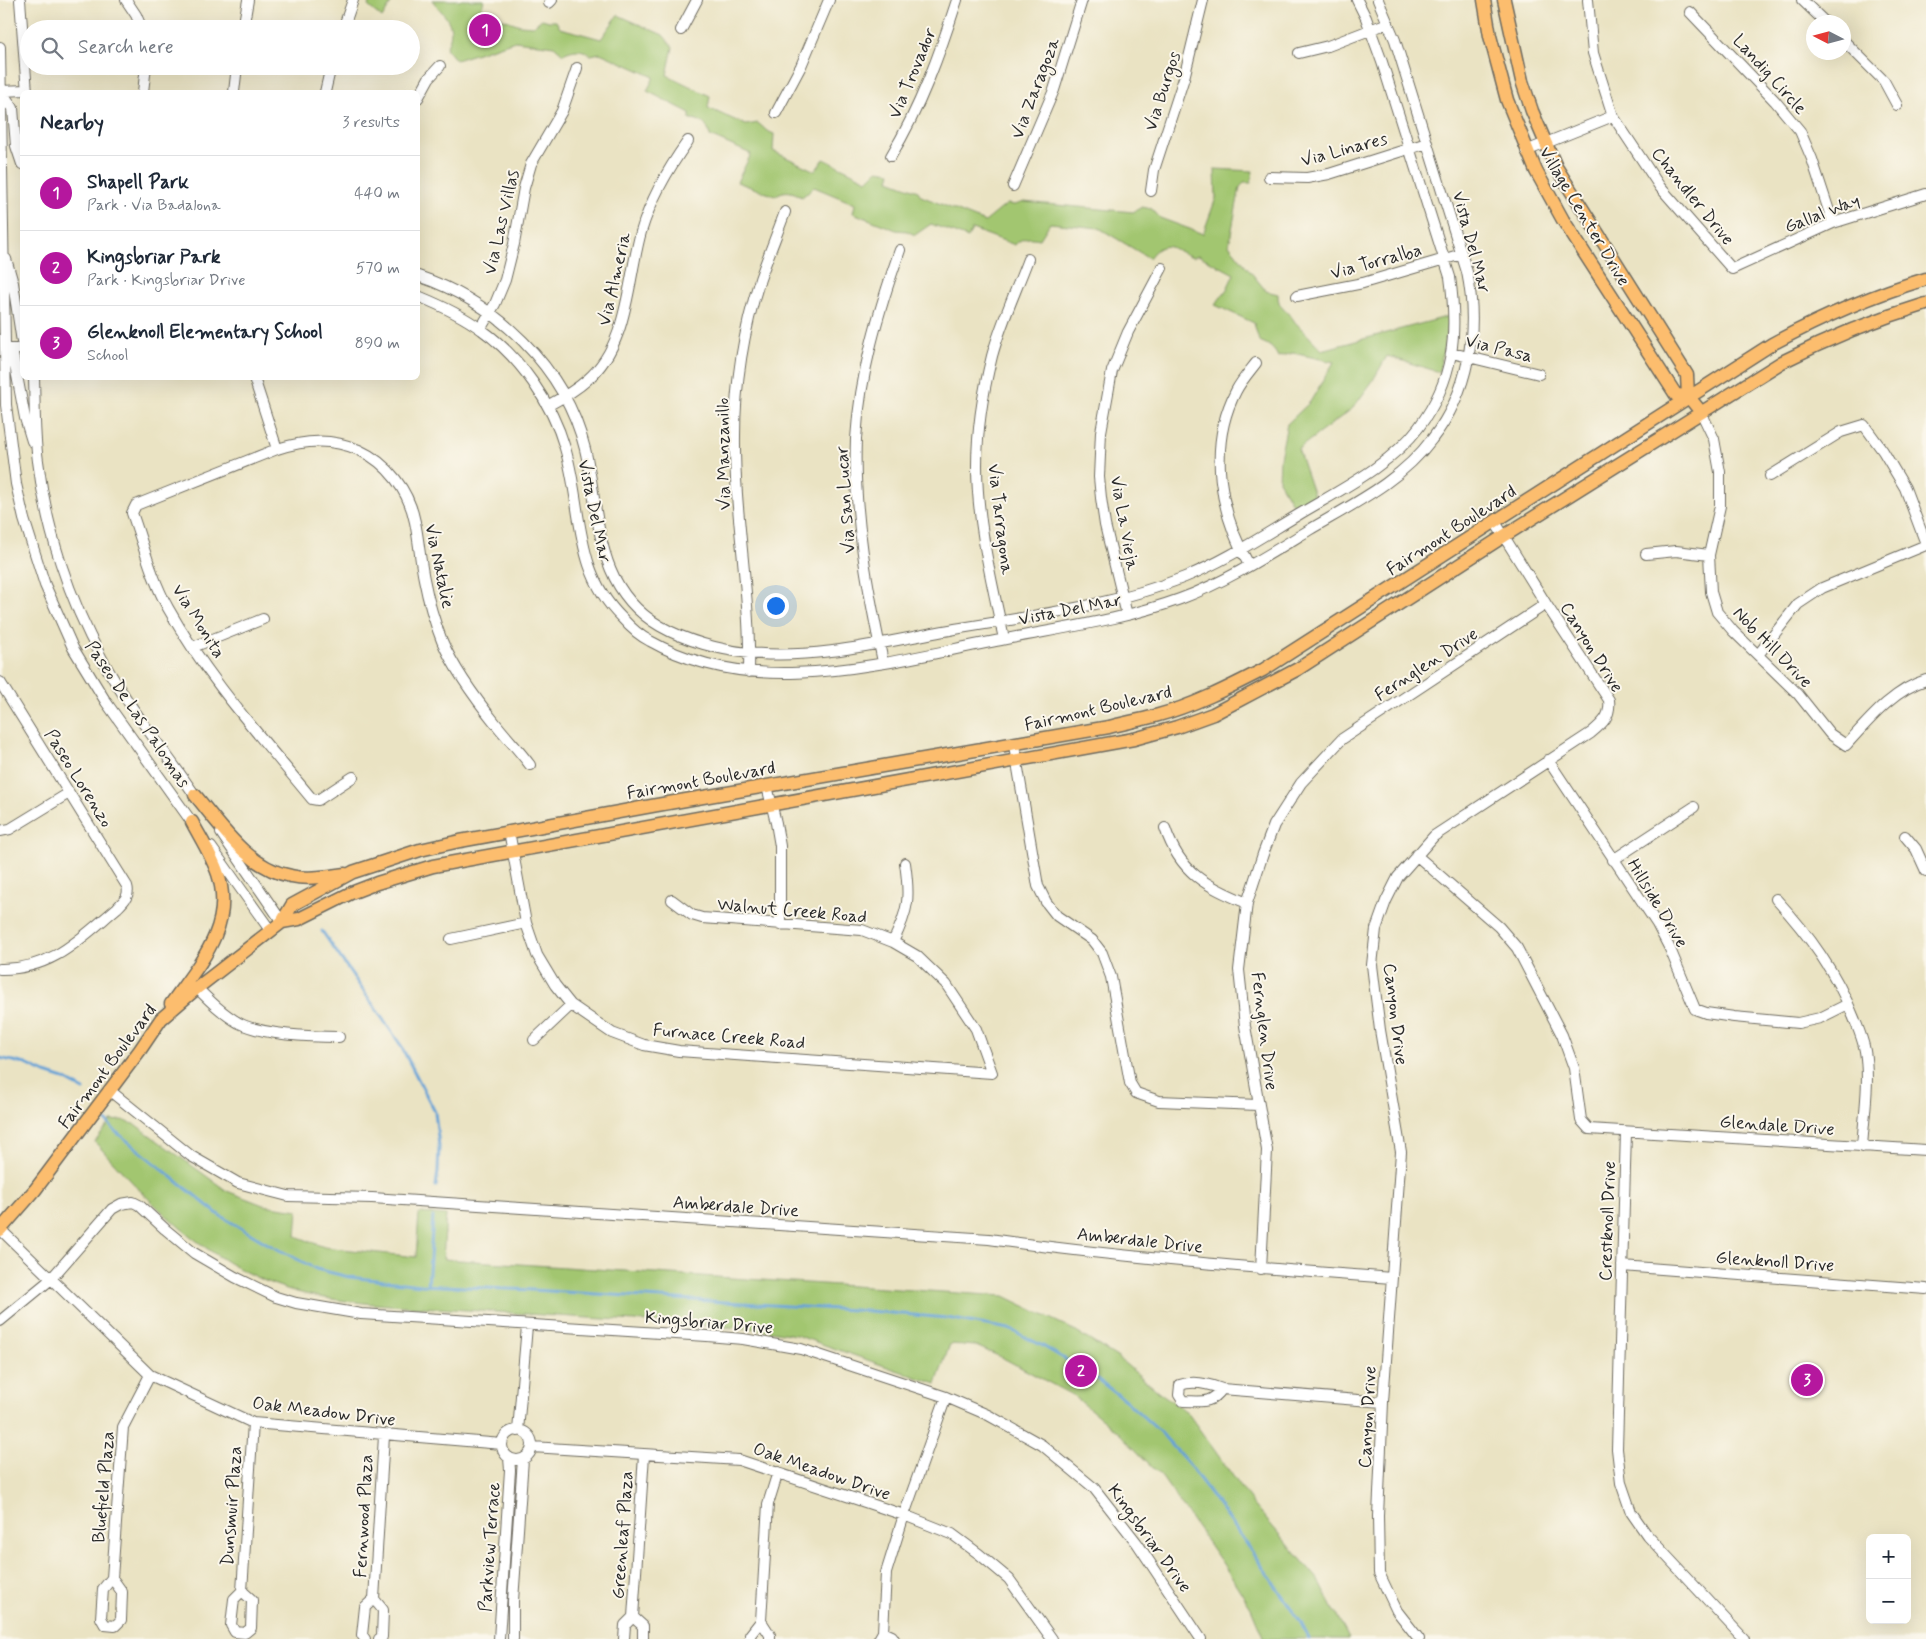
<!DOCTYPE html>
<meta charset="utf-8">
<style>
:root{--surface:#fff;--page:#f6f6f7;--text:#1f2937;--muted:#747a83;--line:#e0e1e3;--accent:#b5179e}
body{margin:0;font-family:Mynerve,sans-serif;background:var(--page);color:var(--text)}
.controls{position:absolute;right:15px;bottom:15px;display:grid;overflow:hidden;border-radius:8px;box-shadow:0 5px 20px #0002}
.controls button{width:45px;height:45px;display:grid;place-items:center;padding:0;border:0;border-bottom:1px solid var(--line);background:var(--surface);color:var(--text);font:25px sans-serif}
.compass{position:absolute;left:1806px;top:15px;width:45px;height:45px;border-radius:50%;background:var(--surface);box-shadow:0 5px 20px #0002;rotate:276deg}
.you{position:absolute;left:775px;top:605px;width:18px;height:18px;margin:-12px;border:4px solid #fff;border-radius:50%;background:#1a73e8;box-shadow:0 0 0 8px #1a73e833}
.badge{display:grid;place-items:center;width:32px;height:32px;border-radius:50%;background:var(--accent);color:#fff;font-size:16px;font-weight:700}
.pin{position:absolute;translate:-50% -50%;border:2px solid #fff;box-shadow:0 1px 5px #0006}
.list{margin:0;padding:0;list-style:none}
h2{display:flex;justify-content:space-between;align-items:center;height:65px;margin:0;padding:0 20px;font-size:21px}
h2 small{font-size:16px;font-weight:400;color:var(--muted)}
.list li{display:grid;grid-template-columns:32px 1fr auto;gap:15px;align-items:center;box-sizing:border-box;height:75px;padding:0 20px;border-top:1px solid var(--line)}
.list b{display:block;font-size:19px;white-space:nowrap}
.list p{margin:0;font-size:16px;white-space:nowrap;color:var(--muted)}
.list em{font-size:16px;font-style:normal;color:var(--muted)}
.icon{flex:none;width:28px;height:28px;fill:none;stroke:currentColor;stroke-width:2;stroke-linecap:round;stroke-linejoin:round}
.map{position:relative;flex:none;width:1926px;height:1639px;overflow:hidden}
.search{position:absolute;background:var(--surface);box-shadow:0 5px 20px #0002;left:20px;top:20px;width:400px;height:55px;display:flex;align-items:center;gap:12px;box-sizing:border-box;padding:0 18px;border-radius:28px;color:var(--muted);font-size:19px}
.panel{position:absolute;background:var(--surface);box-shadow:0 5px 20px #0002;left:20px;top:90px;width:400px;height:290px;border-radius:8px}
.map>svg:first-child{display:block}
.green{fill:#a2c670;stroke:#66784e}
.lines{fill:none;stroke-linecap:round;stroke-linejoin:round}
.stream{stroke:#65a2d6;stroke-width:3}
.minor-casing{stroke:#6e6b60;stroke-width:12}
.major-casing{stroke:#6e6b60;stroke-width:15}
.minor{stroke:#fff;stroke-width:10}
.major{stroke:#fcbd6e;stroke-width:12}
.labels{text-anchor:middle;stroke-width:4;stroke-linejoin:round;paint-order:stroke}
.street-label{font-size:18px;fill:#2b2b2b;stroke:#fbf7ec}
</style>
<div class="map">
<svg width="1926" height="1639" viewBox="0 0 1926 1639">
<rect width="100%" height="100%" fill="#fbf7ec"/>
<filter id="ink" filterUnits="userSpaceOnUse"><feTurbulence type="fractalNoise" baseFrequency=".02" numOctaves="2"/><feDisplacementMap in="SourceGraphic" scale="10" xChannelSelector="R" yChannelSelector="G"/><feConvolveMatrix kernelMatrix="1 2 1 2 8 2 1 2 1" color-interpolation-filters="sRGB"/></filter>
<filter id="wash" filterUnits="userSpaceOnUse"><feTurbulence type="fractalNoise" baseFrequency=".0096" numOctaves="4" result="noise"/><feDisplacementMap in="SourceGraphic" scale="20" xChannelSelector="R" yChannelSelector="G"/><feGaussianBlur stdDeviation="1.12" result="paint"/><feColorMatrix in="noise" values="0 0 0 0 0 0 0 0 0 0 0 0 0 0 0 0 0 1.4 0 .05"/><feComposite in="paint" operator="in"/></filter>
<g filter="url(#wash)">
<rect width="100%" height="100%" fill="#eae3c3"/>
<path class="green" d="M370 0H393L382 18 368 6Z
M432 0H484L481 11 520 25 533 26 542 19 549 21H556L560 28 601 39 618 15 663 35 673 47 667 75 710 96 708 108 746 125 758 123 767 131 774 134 773 151 815 171 824 159 867 180 877 170 891 172 889 180 918 191 921 196 985 222 1007 204 1015 205 1024 202 1133 212 1142 207 1152 209 1160 218 1203 234 1216 198 1215 169 1253 171 1251 183H1244L1240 187 1229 245 1266 291 1278 294C1277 309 1289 311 1295 322L1322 350 1450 316 1439 372 1387 356 1372 382 1353 408 1298 449 1314 496 1294 507 1279 481 1280 458 1287 424 1310 402 1334 362 1293 353 1278 357C1274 348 1268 344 1259 341L1254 323 1215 305 1227 289 1234 274 1198 255 1193 257C1174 251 1165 236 1149 258L1099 228 1050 223 1040 239C1030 237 1022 237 1015 245L972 229 968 238 931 224 915 235 907 231 896 230 853 213 855 204 814 187 802 197C793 191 784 189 775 196L737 182 751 154 710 136C708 125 701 119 690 119V113L647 91 654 77 600 53 591 55C582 48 573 49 563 54L554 46 515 41 456 60 446 48C458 25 446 18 432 0Z
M122 1120 136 1125 227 1191 263 1205 298 1210 296 1236 324 1247 416 1257 419 1213 446 1215 443 1259 1004 1296 1068 1327 1117 1357 1159 1392 1187 1412 1253 1504 1318 1579 1349 1639H1264L1251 1608 1223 1564 1161 1476 1118 1432 1074 1396 1003 1358 976 1346 950 1344 936 1384 796 1335 757 1329 374 1304C344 1301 315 1298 287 1289 207 1264 149 1202 95 1142L111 1121Z"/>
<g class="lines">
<path class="stream" d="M322 931 400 1044 435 1112 439 1146 438 1172 436 1186
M0 1058 26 1064 45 1073 64 1079 84 1090
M106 1121 115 1131 219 1215 268 1244 316 1269 349 1277 421 1285 532 1290 869 1311 947 1318 1009 1329 1041 1345 1089 1373 1125 1400 1160 1432 1188 1463 1244 1540 1300 1621 1309 1639
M428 1286 433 1217"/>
</g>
</g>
<g filter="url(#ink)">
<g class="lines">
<defs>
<path id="minor" d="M20 0 27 92
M126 0 136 15 142 29
M1588 0 1593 53 1613 116 1660 187 1732 269 1833 223 1926 194
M1802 0 1825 22
M549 3 552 0
M1690 12 1775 101 1800 131 1812 159 1833 223
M243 29 248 0
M343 29 353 0
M681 30 697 0
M1844 41 1884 81 1897 105
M0 47 6 405 16 484 24 519 45 585 73 648 106 702 196 828
M1299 53 1328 46 1388 23
M0 91 27 90
M1 91 13 108 16 146 22 164
M143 92 146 66
M234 92 237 66
M325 92 331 66
M418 98 429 78 440 66
M776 113 801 66 829 0
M1526 151 1613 116
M891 156C920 108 940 53 957 0
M1269 177 1307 178 1329 174 1427 143
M1013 186 1054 90 1082 0
M1151 191 1154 170 1184 78 1203 0
M6 259 13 283 22 342
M418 276C496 302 565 367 585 449 601 515 593 587 660 626 686 641 720 650 749 653 818 660 887 641 955 629 1032 616 1112 606 1185 577 1225 561 1261 537 1298 515 1338 491 1390 466 1419 427 1454 380 1458 334 1450 277L1382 62 1366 18 1357 0
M418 296C440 305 462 315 482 330 520 357 552 403 565 448 583 508 573 570 622 618 630 627 640 636 650 641 758 702 888 661 1001 640 1061 628 1123 620 1180 599 1226 582 1268 555 1309 530 1353 504 1401 481 1432 439 1469 392 1479 330 1467 272L1395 40 1378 0
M1297 296 1363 283 1462 254
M481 328 495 304 505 280 514 244 524 188 531 164 562 111 577 68
M6 349H22
M12 349 25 418 32 441
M1452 353 1539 374
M34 378C35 405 34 433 38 461 46 529 69 599 102 659 129 709 167 753 198 800
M254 378 277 449
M549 405C562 398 576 390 587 380 629 344 627 282 641 232 651 198 668 169 688 141
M1701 412 1714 439 1720 472V506L1709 555 1711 592 1717 612 1733 631 1798 694 1830 734 1846 745C1868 721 1893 690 1926 680
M1770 476 1841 432 1864 425 1883 451 1905 488 1926 544
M1646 554 1676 551 1709 555
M1249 565C1220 513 1207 447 1236 391 1241 381 1249 372 1256 363
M1127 615 1105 525 1101 498 1099 477 1101 432 1112 371 1128 332 1162 268
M1004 639C992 583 977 523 977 466 977 429 983 392 992 356 1001 323 1016 291 1028 259
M193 647 263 619
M1758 655 1798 604 1822 588 1926 545
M883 662C868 590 853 514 856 439 860 374 878 312 900 250
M749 672C751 593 734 515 735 436 735 384 744 329 760 279 768 256 777 234 785 212
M0 682 127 886C130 896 124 901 117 908 80 939 52 970 0 969
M1014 745 1038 886 1046 902 1057 916 1092 940 1102 953 1111 977 1130 1083 1136 1093 1159 1101 1258 1105
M1548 760 1657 924 1670 949 1695 1009 1706 1013 1734 1017 1798 1023 1820 1018 1848 1004
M353 777 318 800 312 799C262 738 207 678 168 608 152 579 143 544 132 513L136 505 277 449C306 440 331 438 359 450 388 463 409 491 415 522 419 541 420 560 424 579 428 600 434 621 442 641 455 671 475 698 496 724 507 738 519 750 530 765
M767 786 776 823 780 846V925
M1165 828C1180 873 1206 886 1247 903
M0 831 10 829 69 793
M509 831 526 923 537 955 555 985 571 1005 612 1033 644 1045 679 1051 992 1073 976 1029 946 984 917 956 893 942 862 930 702 918 692 915 672 900
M221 833 282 922
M1905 836 1916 849 1926 871
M211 847 270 930
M1416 855 1499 927 1517 948 1562 1035 1574 1068 1581 1120 1589 1129 1926 1150
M1613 860 1694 807
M1776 899C1809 935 1836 972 1854 1018 1858 1028 1863 1039 1865 1051 1870 1081 1864 1116 1862 1147
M451 939 526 923
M893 942C909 909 910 898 905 863
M197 988C210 1001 223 1014 239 1023 263 1035 312 1037 339 1037
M534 1040 571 1005
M109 1090 191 1156 238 1183 288 1196 372 1198 989 1239C1123 1258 1258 1268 1392 1278
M1626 1132 1617 1449 1621 1483 1631 1512 1647 1535 1744 1639
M0 1229 150 1375 253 1423 502 1444
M1622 1266 1926 1289
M1261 1269 1267 1150 1245 1026 1239 970 1247 903 1263 854 1274 825 1301 783 1342 739 1546 604
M0 1321 50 1280 112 1209 121 1204 133 1202 139 1205 165 1229 194 1253 235 1277 276 1297 296 1303 361 1314 707 1336 743 1339 801 1349 946 1397 988 1415 1042 1445 1094 1488 1137 1543 1201 1639
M1222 1389C1211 1405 1200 1401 1183 1401L1179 1395 1180 1385C1194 1380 1209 1384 1222 1389L1383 1402
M502 1445a15 15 0 1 1 30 0a15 15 0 1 1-30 0Z
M518 1431 527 1326
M532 1447 739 1460 904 1515 952 1534 979 1554 1009 1579 1052 1639
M112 1578 122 1592 121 1620 115 1626 105 1625 101 1618 103 1589 112 1578 123 1427 150 1375
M242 1591 252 1600 251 1628 245 1633 235 1632 231 1625 234 1599 242 1591 253 1423
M633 1617 643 1626V1639
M761 1621 770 1635V1639
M883 1632 892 1636 894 1639
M365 1639 362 1635 365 1607 374 1599
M379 1639 382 1637 383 1610 374 1599 384 1436
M499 1639 510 1470 509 1458
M513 1639V1601L523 1459
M624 1639 625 1625 633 1617 644 1455
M750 1639V1635L761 1621 768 1504 778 1472
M879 1639 883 1632 886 1573 904 1515 946 1397
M1419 1639 1397 1611 1379 1573 1378 1516 1383 1402 1401 1152 1380 1030 1372 965 1376 929 1386 901 1398 877 1434 836 1591 733C1603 723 1611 716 1609 700L1546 604 1495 522"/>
<path id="major" d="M1484 0 1490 36 1507 100 1536 171 1563 220 1676 395 1688 396
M1504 0 1522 81 1532 111 1556 167 1687 375 1688 396 1701 412
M195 795C221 826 249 869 291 876 309 880 328 876 345 874
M282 922 292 905 353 872 420 850 460 841 657 805 1109 727C1125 723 1140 720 1155 716 1193 706 1228 688 1263 670L1772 344C1822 317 1872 295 1926 279
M171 1004C199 964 235 926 218 874 212 856 201 839 192 822
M0 1230 35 1190 140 1050 161 1019 197 988 282 922 299 919 351 893 377 883 433 866 1134 739 1177 727 1213 714 1298 669 1504 536 1782 362C1829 338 1876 319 1926 304"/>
</defs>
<use href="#minor" class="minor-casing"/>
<use href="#major" class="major-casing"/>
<use href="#minor" class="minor"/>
<use href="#major" class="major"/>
</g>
</g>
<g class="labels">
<g class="street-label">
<text transform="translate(912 73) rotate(-67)" y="6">Via Trovador</text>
<text transform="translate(1770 74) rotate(48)" y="6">Landig Circle</text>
<text transform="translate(1035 88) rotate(-69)" y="6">Via Zaragoza</text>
<text transform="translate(1162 91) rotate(-72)" y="6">Via Burgos</text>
<text transform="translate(1344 149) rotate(-15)" y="6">Via Linares</text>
<text transform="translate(1693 196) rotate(51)" y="6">Chandler Drive</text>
<text transform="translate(1822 213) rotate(-21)" y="6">Gallal Way</text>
<text transform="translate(1585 216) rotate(59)" y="6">Village Center Drive</text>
<text transform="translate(501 222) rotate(-77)" y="6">Via Las Villas</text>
<text transform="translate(1472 242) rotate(75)" y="6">Vista Del Mar</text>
<text transform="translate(1376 261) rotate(-15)" y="6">Via Torralba</text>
<text transform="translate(614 279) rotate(-77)" y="6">Via Almeria</text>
<text transform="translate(1499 348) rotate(14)" y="6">Via Pasa</text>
<text transform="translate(723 454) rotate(-91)" y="6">Via Manzanillo</text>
<text transform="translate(845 500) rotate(-94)" y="6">Via San Lucar</text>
<text transform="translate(595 511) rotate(78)" y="6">Vista Del Mar</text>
<text transform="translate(1001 519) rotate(83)" y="6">Via Tarragona</text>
<text transform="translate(1125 523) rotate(80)" y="6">Via La Vieja</text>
<text transform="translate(1451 530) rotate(-33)" y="6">Fairmont Boulevard</text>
<text transform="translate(440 566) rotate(78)" y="6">Via Natalie</text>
<text transform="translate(1070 609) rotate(-11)" y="6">Vista Del Mar</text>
<text transform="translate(199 621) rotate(58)" y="6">Via Monita</text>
<text transform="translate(1592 647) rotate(58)" y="6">Canyon Drive</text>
<text transform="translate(1773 647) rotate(46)" y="6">Nob Hill Drive</text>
<text transform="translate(1426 664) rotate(-33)" y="6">Fernglen Drive</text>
<text transform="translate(1098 708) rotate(-13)" y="6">Fairmont Boulevard</text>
<text transform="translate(138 714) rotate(56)" y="6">Paseo De Las Palomas</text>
<text transform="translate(79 778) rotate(58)" y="6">Paseo Lorenzo</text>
<text transform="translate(701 780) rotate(-10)" y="6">Fairmont Boulevard</text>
<text transform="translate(1658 903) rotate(59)" y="6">Hillside Drive</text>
<text transform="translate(792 910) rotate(5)" y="6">Walnut Creek Road</text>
<text transform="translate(1396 1014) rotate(83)" y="6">Canyon Drive</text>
<text transform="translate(1265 1031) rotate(83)" y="6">Fernglen Drive</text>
<text transform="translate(729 1036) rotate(5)" y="6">Furnace Creek Road</text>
<text transform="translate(107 1066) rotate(-53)" y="6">Fairmont Boulevard</text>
<text transform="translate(1777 1125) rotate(4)" y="6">Glendale Drive</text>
<text transform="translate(736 1206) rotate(4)" y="6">Amberdale Drive</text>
<text transform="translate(1607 1221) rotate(-88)" y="6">Crestknoll Drive</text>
<text transform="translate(1140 1240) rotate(6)" y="6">Amberdale Drive</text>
<text transform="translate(1775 1261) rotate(4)" y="6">Glenknoll Drive</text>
<text transform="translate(709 1322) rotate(5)" y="6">Kingsbriar Drive</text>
<text transform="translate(324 1411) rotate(7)" y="6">Oak Meadow Drive</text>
<text transform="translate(1367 1417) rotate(-87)" y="6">Canyon Drive</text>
<text transform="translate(822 1471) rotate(19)" y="6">Oak Meadow Drive</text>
<text transform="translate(103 1487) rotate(-85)" y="6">Bluefield Plaza</text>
<text transform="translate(231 1506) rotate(-86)" y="6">Dunsmuir Plaza</text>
<text transform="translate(363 1516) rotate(-87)" y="6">Fernwood Plaza</text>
<text transform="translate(622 1535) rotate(-86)" y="6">Greenleaf Plaza</text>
<text transform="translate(1150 1538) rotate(54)" y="6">Kingsbriar Drive</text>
<text transform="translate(489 1547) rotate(-86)" y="6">Parkview Terrace</text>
</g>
</g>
</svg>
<div class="controls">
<button>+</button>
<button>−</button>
</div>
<svg class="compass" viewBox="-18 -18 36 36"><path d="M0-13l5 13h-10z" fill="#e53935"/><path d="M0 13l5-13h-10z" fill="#747a83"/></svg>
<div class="you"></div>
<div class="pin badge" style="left:485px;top:30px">1</div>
<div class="pin badge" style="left:1081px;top:1371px">2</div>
<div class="pin badge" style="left:1807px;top:1380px">3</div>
<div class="search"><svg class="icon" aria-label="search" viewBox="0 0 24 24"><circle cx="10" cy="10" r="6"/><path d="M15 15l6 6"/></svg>Search here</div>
<section class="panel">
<h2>Nearby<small>3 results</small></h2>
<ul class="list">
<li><span class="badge">1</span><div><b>Shapell Park</b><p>Park · Via Badalona</p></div><em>440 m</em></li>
<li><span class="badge">2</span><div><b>Kingsbriar Park</b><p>Park · Kingsbriar Drive</p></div><em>570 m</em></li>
<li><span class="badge">3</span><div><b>Glenknoll Elementary School</b><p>School</p></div><em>890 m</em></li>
</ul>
</section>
</div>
